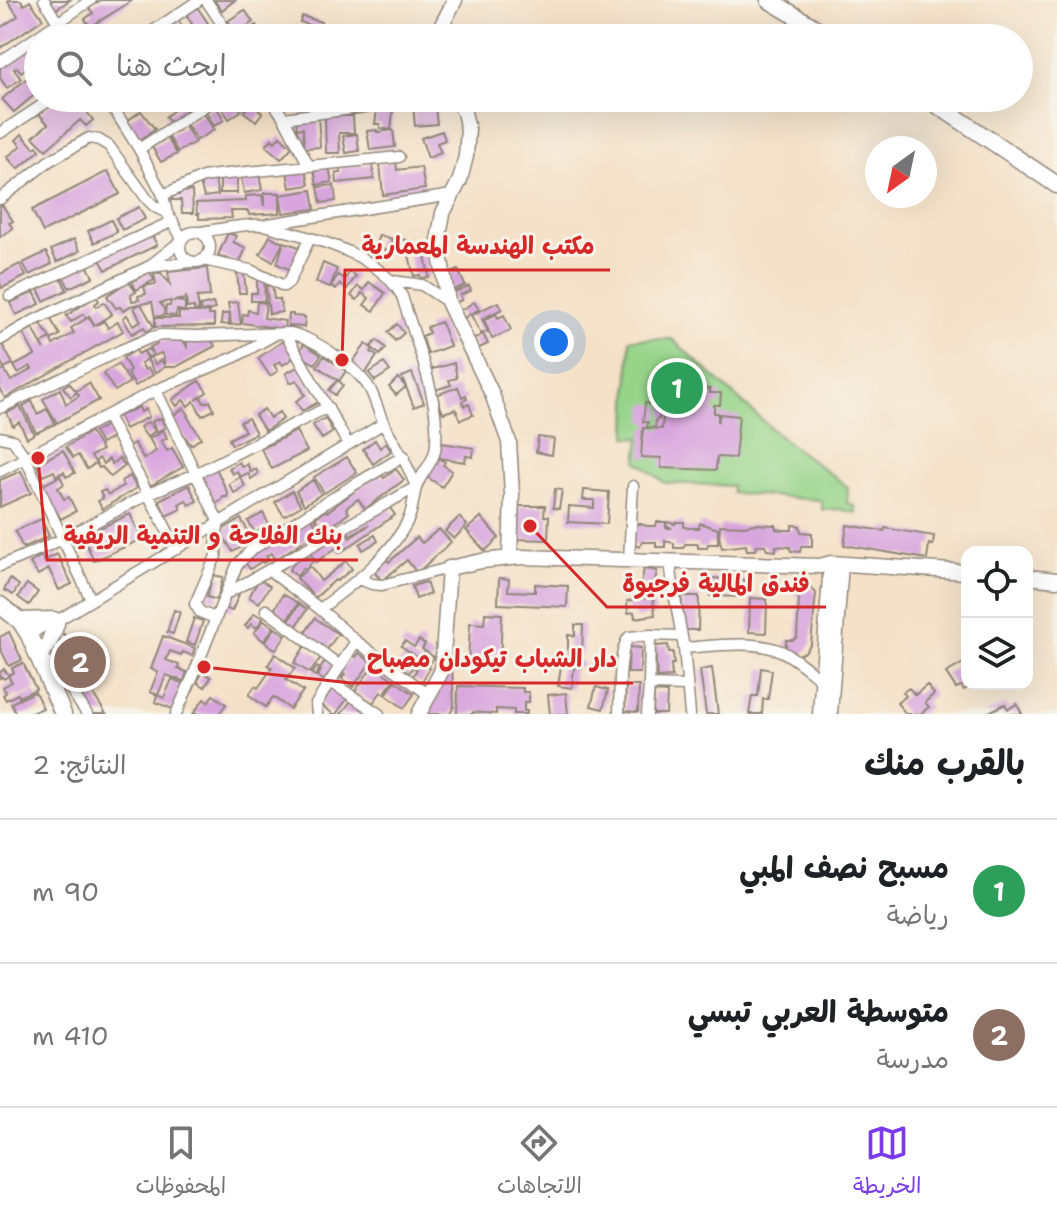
<!DOCTYPE html>
<html lang="ar">
<meta charset="utf-8">
<style>
:root{--surface:#fff;--page:#f2f2f2;--text:#202124;--muted:#757577;--line:#e0e0e0;--accent:#7c3aed}
body{margin:0;font-family:"Shantell Sans","Playpen Sans Arabic",sans-serif;background:var(--page);color:var(--text);direction:rtl}
.controls{position:absolute;right:24px;bottom:24px;display:grid;overflow:hidden;border-radius:16px;box-shadow:0 8px 32px #0002}
.controls button{width:72px;height:72px;display:grid;place-items:center;padding:0;border:0;border-bottom:2px solid var(--line);background:var(--surface);color:var(--text);font:40px sans-serif}
.compass{position:absolute;left:865px;top:136px;width:72px;height:72px;border-radius:50%;background:var(--surface);box-shadow:0 8px 32px #0002;rotate:213deg}
.you{position:absolute;left:554px;top:342px;width:28px;height:28px;margin:-20px;border:6px solid #fff;border-radius:50%;background:#1a73e8;box-shadow:0 0 0 12px #1a73e833}
.badge{display:grid;place-items:center;width:52px;height:52px;border-radius:50%;background:var(--accent);color:#fff;font-size:26px;font-weight:700}
.pin{position:absolute;translate:-50% -50%;border:4px solid #fff;box-shadow:0 2px 8px #0006}
.list{margin:0;padding:0;list-style:none}
h2{display:flex;justify-content:space-between;align-items:center;height:104px;margin:0;padding:0 32px;font-size:34px}
h2 small{font-size:26px;font-weight:400;color:var(--muted)}
.list li{display:grid;grid-template-columns:52px 1fr auto;gap:24px;align-items:center;box-sizing:border-box;height:144px;padding:0 32px;border-top:2px solid var(--line)}
.list b{display:block;font-size:30px;white-space:nowrap}
.list p{margin:0;font-size:26px;white-space:nowrap;color:var(--muted)}
.list em{font-size:26px;font-style:normal;color:var(--muted)}
.icon{flex:none;width:44px;height:44px;fill:none;stroke:currentColor;stroke-width:2;stroke-linecap:round;stroke-linejoin:round}
.map{position:relative;flex:none;width:1057px;height:714px;overflow:hidden;direction:ltr}
.search{position:absolute;background:var(--surface);box-shadow:0 8px 32px #0002;left:24px;right:24px;top:24px;height:88px;display:flex;align-items:center;gap:20px;box-sizing:border-box;padding:0 28px;border-radius:44px;color:var(--muted);font-size:30px}
.sheet{height:392px;background:var(--surface)}
nav{display:flex;justify-content:space-around;align-items:center;box-sizing:border-box;height:112px;border-top:2px solid var(--line);background:var(--surface);font-size:22px;color:var(--muted)}
nav a{display:grid;justify-items:center;gap:4px}
nav .on{color:var(--accent)}
.map>svg:first-child{display:block}
.green{fill:#97d48a;stroke:#61805a;stroke-width:2}
.building{fill:#d8a5de}
.lines{fill:none;stroke-linecap:round;stroke-linejoin:round}
.minor-casing{stroke:#90867a;stroke-width:13}
.secondary-casing{stroke:#90867a;stroke-width:17}
.primary-casing{stroke:#90867a;stroke-width:19}
.minor{stroke:#fff;stroke-width:10}
.secondary{stroke:#fff;stroke-width:14}
.primary{stroke:#fff;stroke-width:16}
.leader{fill:none;stroke:#d62828;stroke-width:3}
.callout-dot{fill:#d62828;stroke:#f7f3e8;stroke-width:3}
.callout-label{font-size:24px;text-anchor:middle;font-weight:bold;fill:#d62828;stroke:#f7f3e8;stroke-width:6;stroke-linejoin:round;paint-order:stroke}
</style>
<div class="map">
<svg width="1057" height="714" viewBox="0 0 1057 714">
<rect width="100%" height="100%" fill="#f7f3e8"/>
<filter id="ink" filterUnits="userSpaceOnUse"><feTurbulence type="fractalNoise" baseFrequency=".0125" numOctaves="2"/><feDisplacementMap in="SourceGraphic" scale="16" xChannelSelector="R" yChannelSelector="G"/><feConvolveMatrix kernelMatrix="1 2 1 2 8 2 1 2 1" color-interpolation-filters="sRGB"/></filter>
<filter id="wash" filterUnits="userSpaceOnUse"><feTurbulence type="fractalNoise" baseFrequency=".006" numOctaves="4" result="noise"/><feDisplacementMap in="SourceGraphic" scale="32" xChannelSelector="R" yChannelSelector="G"/><feGaussianBlur stdDeviation="1.8" result="paint"/><feColorMatrix in="noise" values="0 0 0 0 0 0 0 0 0 0 0 0 0 0 0 0 0 1.4 0 .05"/><feComposite in="paint" operator="in"/></filter>
<g filter="url(#wash)">
<rect width="100%" height="100%" fill="#f4e1c8"/>
<path class="green" d="M630 339H672L784 440 848 487 847 503 855 506 856 513 838 509 822 510V503L819 500 732 493V486L665 483 637 461 640 438 627 437Z"/>
<g id="blocks">
<path class="building" d="M9 0H21L24 5 30 1 43 19 0 48V28L18 16 8 1Z
M48 0H70L55 10Z
M101 0H133L90 27 85 19 93 13 89 8Z
M214 0H235L222 10Z
M197 7 208 23 192 33 188 27 192 24 186 14Z
M245 10 253 22 237 33 228 21Z
M302 16 321 22 319 28 300 22Z
M176 18 189 35 185 38H159L156 33Z
M256 25 262 35 258 38H240L239 36Z
M31 45 38 55V60L21 72 17 67 14 69 21 79 7 88 0 78V67Z
M38 69V92L14 112 2 99Z
M60 98H65L71 105 77 99 93 120 86 126 80 120 46 150 33 137 48 124 39 114 53 102 54 103Z
M177 98H202L170 122 165 117 179 106 174 100Z
M231 98H238L246 105 243 109 235 102 241 111 229 119 220 105Z
M251 103 262 113 256 121 244 112Z
M429 104V108L435 107 437 124 415 126 413 105Z
M216 106 224 120 214 126 206 111Z
M377 109 393 111 391 130 380 128V124H375Z
M141 111 155 129 140 140 126 122Z
M204 113 214 130 197 140 186 124Z
M318 114 320 147 304 148 303 128 297 129 296 116Z
M325 116H353L354 133H339L340 153H326Z
M185 126 195 142 178 152 168 136Z
M377 130V132L393 130 395 147 370 150 367 131Z
M442 131 445 140 437 143 441 153 428 158 421 138Z
M22 134 34 148 37 146 40 150 18 169 7 157 21 146 16 140Z
M357 134 359 151 346 153 343 136Z
M280 136 292 147 281 159 266 146 272 139 275 142Z
M167 138 177 154 161 162 152 147Z
M396 162 397 170 421 167 425 189 383 195 380 164Z
M372 164 374 179 337 183 336 173H341V167Z
M329 167 332 182 317 185 314 169Z
M306 169 309 185 290 188 287 172Z
M108 171 120 194 43 232 32 210Z
M259 174 262 190 244 193 241 177Z
M220 178H237V193H220Z
M215 180 218 195 204 197 200 183Z
M334 185 336 201 321 203 318 187Z
M312 190 315 209 283 213 280 195Z
M192 191 193 213H182L181 200H172V195H179V192Z
M264 193H280V213L249 215 248 211H231L232 218 199 219V214H197L196 203 246 201V196L262 195 264 206Z
M2 205 13 221 9 223 13 228 0 237V206Z
M139 207 145 219 122 230 116 218Z
M111 220 117 232 94 243 88 231Z
M151 233 157 245 106 270 99 258Z
M228 233 236 236 233 242 246 248 239 264 218 255Z
M379 235 392 239 389 251 375 247Z
M270 236 283 243 273 262 260 254Z
M393 238 407 240 404 254 395 253V255L390 254Z
M74 239 80 251 57 262 51 250Z
M284 242 299 247 291 270 277 264Z
M418 249 419 256 425 255 429 277 420 278V275L414 276 408 251Z
M46 252 52 264 29 275 23 263Z
M323 263 337 269 330 287 316 282Z
M20 264 26 276 2 288 0 283V274Z
M87 265 93 277 69 288 63 276Z
M207 268 210 296 197 297 199 310 194 311V307L187 308 186 296V299L173 301 185 302V311L177 310 176 316 165 315 166 306H170L171 301 160 303 164 308 165 315 155 317 152 302 141 304 154 327 146 332 144 327 132 334 123 318 127 315 133 325 141 321 134 308 140 304 130 306 123 311 120 307 116 308 107 296 128 281 136 292 131 295 132 301 139 300 138 296 146 294 144 286 156 284 154 274 161 273 170 284 168 272Z
M458 270 465 285 452 291 445 276Z
M150 272 154 280 136 290 132 282Z
M350 272 356 276 347 289 340 284 336 289 331 286 338 275 345 279Z
M237 273H244L246 293H239Z
M61 278 67 290 44 301 38 289Z
M257 280H264L265 301H251V293H257Z
M369 282 385 293 374 311 364 305 369 298 362 293 357 300 351 296 358 286 364 290Z
M272 285 274 299H280L282 312 269 314 266 286Z
M469 286 471 291 460 295 462 300 455 303 452 293Z
M34 292 40 304 16 315 10 303Z
M96 296 99 301 95 304 96 307 104 302 112 314 95 325 89 316 86 318 83 314 71 322 66 316Z
M238 302 241 324 231 325 230 315 229 325 221 324 222 314H230L228 303Z
M257 302 266 303 264 318 285 321 284 329 242 323 243 314 247 315 248 310 256 312Z
M474 302 479 309 462 319 458 312Z
M498 302 502 309 482 319 488 331 481 334 471 315Z
M213 303 215 309 202 312H209V315H214V326L155 327V318H179V312H201L200 306Z
M289 314H293V316L305 317 304 327 288 326Z
M496 314 498 318 504 315 511 330 492 339 484 320Z
M89 317 94 326 104 321 108 328 118 322 123 331 5 398 0 390V371L4 369 11 381 32 369 30 366 18 373 14 366 35 355 23 333 33 328 44 349 42 343 50 338 41 324 50 318 60 335 51 340 53 345 74 333 71 328Z
M441 322 450 346 428 354 422 336 429 333 427 327Z
M397 324 404 333 395 341 388 332Z
M483 334 488 344 477 349 472 340Z
M156 340H183L187 347V341H212L215 346 176 367H165L155 373 147 359 151 357 155 364 161 360 164 365V358L161 353 154 356 150 347 157 344Z
M377 340 386 348 380 355 371 347Z
M283 341 295 357 283 365 280 361 274 365 278 371 270 376 258 358Z
M2 344 13 364 4 368 0 360V345Z
M304 344 321 355 315 364 298 354Z
M366 344 373 349 371 352 377 356 365 374 351 364Z
M148 349 153 354 149 358 144 352 148 359 141 363 145 370 148 368 153 375 135 386 127 372 130 370 123 358 136 350 138 354Z
M324 356 346 371 339 381 317 366Z
M384 363 390 371 375 381 369 373Z
M454 363 457 378 449 380 451 385 435 390 429 370Z
M118 364 130 382 115 391 103 373Z
M299 366 319 402 302 411 296 401 305 395 297 380 290 383 286 373Z
M412 373 424 403 414 407 402 377Z
M398 378 406 387 396 395 389 387Z
M338 380 343 385 335 395 329 390Z
M199 381 207 392 196 400 201 397 204 403 210 401 214 410 202 416 194 401 188 406 183 400 177 406 172 400Z
M69 383 76 391 89 383 99 400 57 423 43 399 60 389 66 404 79 396 77 392 71 397 63 387Z
M458 387 462 397 466 395 467 399 462 401 464 406 469 404 473 415 460 420 456 409 443 413 436 395Z
M669 387 710 389V393H721L720 405H714V413H718V422L720 414 739 416 735 458 717 457 716 470 661 468V458L641 457 643 428 662 429 664 401 669 402Z
M32 401 37 414 47 409 55 424 36 433 23 406Z
M645 403 661 406 659 419H656L655 428 647 427 648 422H643Z
M20 406 34 434 27 438 19 422 13 426 7 413Z
M139 407 141 412 146 409 149 417 125 429 119 416Z
M184 408 189 415 187 416 201 438 191 445 171 417Z
M264 409 270 418 279 412 283 419 265 431 255 415Z
M161 418 165 428 156 432 152 421Z
M248 418 256 433 232 445 229 439 245 431 240 422Z
M325 418 333 432 322 439 313 425Z
M148 422 155 431 147 437 140 427Z
M107 425 113 437 101 444 94 432Z
M163 430 167 438 161 441 167 451 172 448 183 467 150 486 127 447 134 443 144 459 156 451 149 438 157 434 158 436 157 434Z
M296 431 307 451 272 469 261 449Z
M90 432 102 450 91 456 95 462 99 458 103 464 109 459 112 464 119 458 125 466 111 477 102 467 99 468 96 463 87 469 78 455 73 458 66 447Z
M538 437 554 439 552 455 536 452Z
M375 440 380 448 386 443 391 451 373 464 363 449Z
M442 443 474 448 473 457 466 456 465 462 439 458Z
M63 450 75 473 66 477 64 472 56 476 54 471 43 476 37 464Z
M347 457 357 473 324 493 314 477Z
M438 458 445 462 443 465 452 471 442 487 426 476Z
M239 462 242 467 247 464 251 472 256 469 258 474 251 479 248 473 240 477 245 486 234 493 229 484 240 477 237 471 232 474 229 468Z
M216 468 228 494 227 497H223L222 500 215 504 199 476Z
M396 469 404 480 365 509 358 499 346 508 349 513 325 531 315 518 326 510 327 512 380 472 384 478Z
M21 471 31 493 0 507V480Z
M60 476 64 484 58 488 64 499 69 497 76 511 61 519 41 486Z
M130 476 137 488 102 509 98 501 103 498 100 492 105 490 108 495 123 486 121 481Z
M313 480 321 494 304 505 296 491Z
M189 485 197 501 189 505 186 500 179 504 181 509 166 516 159 500Z
M555 489 562 490 559 509 553 508Z
M584 490 609 492 607 524 568 522 569 506 594 508V500H583Z
M292 491 301 506 284 516 275 502Z
M388 505 395 515 340 553 336 548 316 562 309 551 330 537 332 540 345 531 350 538 369 525 350 535 346 528 363 519 365 522Z
M519 506H545L544 516H549L548 540 512 539 513 513H519Z
M263 513 269 525 255 533 248 521Z
M130 514 142 539 94 561 83 536Z
M310 516 320 530 275 560 271 553 266 556 269 560 263 563 262 561 250 569 244 561Z
M459 517 467 525 454 539 445 531Z
M481 517 499 538 485 551 466 530Z
M41 519 49 536 23 548 15 531Z
M241 519 253 540 233 552 220 531Z
M657 522H666V528H672L666 526 667 522 675 524 676 522H684V527L689 528H699L700 523 718 529V544H708L707 548H698V544H685L683 548H674V543L665 541V547H656V542H642L640 547 632 544V537L637 523 647 526H656Z
M753 524 775 525 776 529 783 530H792V525L800 526 801 532 812 533V546H801L800 552 791 551 790 547 776 546V551L767 550 765 545H759L757 546 756 550H747L746 545 722 548 719 537 720 525 745 526Z
M847 525 884 531 885 528 934 536 933 545 929 544 927 559 844 545Z
M439 529 451 542 417 573 407 560 382 581 374 572 380 567 378 564 385 558 389 562 417 537 422 543Z
M375 535 378 541 363 550 360 544Z
M302 552 313 560 306 570 303 568 297 576 289 570Z
M57 554 72 584 59 590 49 569 38 575 30 563 41 556 44 561Z
M346 561 352 569 337 581 335 580 315 598 297 578 310 566 321 581Z
M644 569 657 571 654 586 641 584Z
M213 575 223 577 217 600 207 597Z
M499 578 509 579 508 591 535 592V584L568 586 567 607 498 604Z
M711 578 745 580 744 597 710 596Z
M10 579 19 585 13 595 4 590Z
M259 579 270 586 259 603 249 597Z
M796 579 804 580 816 593 811 644 805 652 796 656 786 651V640H793L797 637 799 598 796 594H790L791 582Z
M426 582 430 594 416 599 412 586Z
M27 584 38 592 29 605 18 597Z
M231 591 239 594 232 611 224 608Z
M283 594 298 603 287 620 273 612Z
M682 596H699L698 630H681Z
M653 597 655 615 635 618 634 612 628 613 627 601Z
M750 598 767 599 766 633 749 632Z
M299 604 307 609 295 629 287 624Z
M174 610 180 612 173 634 167 632Z
M254 613 263 618 257 628 251 624 248 628 245 626Z
M485 613 502 614 500 665 468 664 470 623 484 624Z
M194 618 203 621 195 645 186 642Z
M315 618 338 634 326 651 303 636Z
M264 620 274 627 264 641 254 633Z
M575 625H583L582 656H568V635L575 636Z
M275 628 286 635 276 650 265 642Z
M9 632 22 660 9 666 0 648V637Z
M64 634 80 661 67 669 51 642Z
M163 636 195 648 192 656 183 652 181 655 170 651 166 660 179 665 178 669 187 672 184 681 166 675 158 695 150 692 158 672 151 669Z
M419 640 425 644 422 649 434 657 429 665 401 646 405 641 414 647Z
M668 645 669 652H673L674 664H671L672 677 657 678 655 646Z
M305 646 321 657 310 673 294 663Z
M629 647 641 648 640 673H628Z
M359 653 371 662 353 687 341 678 345 674 340 671 352 655 356 657Z
M275 654 295 668 286 680 303 691 290 709 273 697 266 707 249 695 255 686 258 688 272 668 268 665Z
M407 654 430 668 421 683 412 678 417 669 413 667 406 677 399 672 403 667 399 664Z
M562 659 583 662 582 668 574 667 572 688 558 686Z
M326 660 335 666 325 681 317 676 321 671 320 669 315 676 312 674 317 667 320 669Z
M967 661V684H974L964 690 961 686 956 688 946 673Z
M23 663 36 689 19 697 18 694 6 700 3 695 6 693 3 687 12 682 8 676 4 679 2 677 0 678V672L4 669 9 675 14 672 12 668Z
M81 664 88 676 76 684 68 671Z
M452 665 454 706 450 714H427Z
M373 666 394 680 384 694 381 692 373 703 355 691Z
M712 668 718 714H706L700 670Z
M761 668 772 670 768 699H763L762 714H749L752 696H758Z
M203 672 211 677 205 687 197 682Z
M172 679 185 684 175 710 155 702 157 695 164 698Z
M395 681 414 694 404 708 386 695Z
M927 685 934 694 925 702 929 707 920 714H906L897 703 906 696 903 692 909 688 915 695Z
M88 686 106 714H91L78 692Z
M458 686 523 688V692H529V702H524V711H527V714H514V710L496 709V714L473 712V714H457Z
M626 686H639L638 712 625 711Z
M596 687 608 690 603 709 591 706Z
M332 688 347 699 336 714H333L320 704Z
M35 692 43 708 29 714H16L11 703Z
M654 692 667 693 666 714H653Z
M566 693 568 714H550L548 695Z
M213 695 226 704 219 714H193L204 699 208 702Z
M351 701 367 712 365 714H341Z
M1005 704 1008 709 1017 704 1022 714H985Z"/>
</g>
</g>
<g filter="url(#ink)">
<use href="#blocks" fill-opacity="0" stroke="#90867a" stroke-width="2"/>
<g class="lines">
<defs>
<path id="minor" d="M44 0 67 38
M206 0 231 38
M143 38 199 0
M204 38 222 25
M0 62 91 0
M107 98 139 149 163 195 167 213 182 238
M270 98 284 118 309 166
M284 118 433 98
M0 133 53 98
M139 149 217 98
M163 195 203 177 217 175 399 157
M0 199 49 161 89 138 99 140 109 146 147 199 155 207 167 213
M268 224 452 195
M180 247a15 15 0 1 1 30 0a15 15 0 1 1-30 0Z
M200 232C217 230 247 223 262 225 270 225 278 230 286 231 328 242 379 257 402 296 415 340 443 405 435 451 432 465 419 476 416 488 413 499 413 508 409 518 392 555 352 585 320 609
M203 260 250 270 284 286 289 282 310 238
M150 267 191 262
M393 281 422 285 448 302
M10 296 173 221
M285 333 348 444
M0 340 35 320 148 267 181 241
M156 390 219 523 217 531 216 556 195 604 200 612 215 618
M0 408 121 350 152 337 162 335 197 336 290 333C314 338 359 368 371 391 376 402 379 414 385 426 397 446 408 465 416 487L226 594
M107 416 177 549
M0 437 13 440 25 457 91 600
M0 471 156 390 235 357 276 334
M629 560 633 486
M670 562 674 593 684 648 690 714
M0 566 63 539 148 494 195 474 328 407
M269 570 320 609 356 641 429 695
M359 579 372 584 382 585 449 568
M266 610 340 666
M29 635 54 620 60 619 384 423
M650 635 680 636
M684 648C713 646 753 640 781 651 796 658 810 671 823 681
M40 658 56 667 87 714
M331 682 379 714
M176 714 193 676 237 565 251 550 352 486 404 456
M317 714 316 704 356 641
M619 714C620 695 618 650 629 637L650 635 649 685 687 686
M647 714 649 685"/>
<path id="secondary" d="M435 38 455 0
M457 98 464 112 468 130 466 156 460 180 443 213 439 235 440 254 448 302 492 394 509 442 512 494 510 557
M1027 577 1057 580
M419 714 442 670 449 568 482 561 521 557 820 566 831 563 967 572
M820 714 831 563
M830 714 841 564"/>
<path id="primary" d="M769 0 832 38
M927 98 1057 185
M0 605 20 621 29 635 63 714
M20 621 54 620
M39 656 49 643 56 624"/>
</defs>
<use href="#minor" class="minor-casing"/>
<use href="#secondary" class="secondary-casing"/>
<use href="#primary" class="primary-casing"/>
<use href="#minor" class="minor"/>
<use href="#secondary" class="secondary"/>
<use href="#primary" class="primary"/>
</g>
</g>
<path class="leader" d="M342 360L345 270H610M38 458L47 560H358M530 526L607 607H826M204 667L351 683H633"/>
<g class="callout-dot">
<circle cx="342" cy="360" r="8"/>
<circle cx="38" cy="458" r="8"/>
<circle cx="530" cy="526" r="8"/>
<circle cx="204" cy="667" r="8"/>
</g>
<g class="callout-label">
<text x="478" y="254">مكتب الهندسة المعمارية</text>
<text x="203" y="544">بنك الفلاحة و التنمية الريفية</text>
<text x="716" y="592">فندق المالية فرجيوة</text>
<text x="492" y="667">دار الشباب تيكودان مصباح</text>
</g>
</svg>
<div class="controls">
<button><svg class="icon" aria-label="locate" viewBox="0 0 24 24"><circle cx="12" cy="12" r="6"/><path d="M12 2v4M12 18v4M2 12h4M18 12h4"/></svg></button>
<button><svg class="icon" aria-label="layers" viewBox="0 0 24 24"><path d="M12 4l9 5-9 5-9-5zM3 14l9 5 9-5"/></svg></button>
</div>
<svg class="compass" viewBox="-18 -18 36 36"><path d="M0-13l5 13h-10z" fill="#e53935"/><path d="M0 13l5-13h-10z" fill="#757577"/></svg>
<div class="you"></div>
<div class="pin badge" style="left:677px;top:388px;background:#2e9e5b">1</div>
<div class="pin badge" style="left:80px;top:662px;background:#8d6e63">2</div>
<div class="search"><svg class="icon" aria-label="search" viewBox="0 0 24 24"><circle cx="10" cy="10" r="6"/><path d="M15 15l6 6"/></svg>ابحث هنا</div>
</div>
<section class="sheet">
<h2>بالقرب منك<small>النتائج: 2</small></h2>
<ul class="list">
<li><span class="badge" style="background:#2e9e5b">1</span><div><b>مسبح نصف المبي</b><p>رياضة</p></div><em>90 m</em></li>
<li><span class="badge" style="background:#8d6e63">2</span><div><b>متوسطة العربي تبسي</b><p>مدرسة</p></div><em>410 m</em></li>
</ul>
</section>
<nav>
<a class="on"><svg class="icon" aria-label="map" viewBox="0 0 24 24"><path d="M3 6l6-2 6 2 6-2v14l-6 2-6-2-6 2zM9 4v14M15 6v14"/></svg>الخريطة</a>
<a><svg class="icon" aria-label="directions" viewBox="0 0 24 24"><path d="M12 3l9 9-9 9-9-9zM9 14v-3h6M13 9l2 2-2 2"/></svg>الاتجاهات</a>
<a><svg class="icon" aria-label="saved" viewBox="0 0 24 24"><path d="M7 4h10v16l-5-4-5 4z"/></svg>المحفوظات</a>
</nav>
